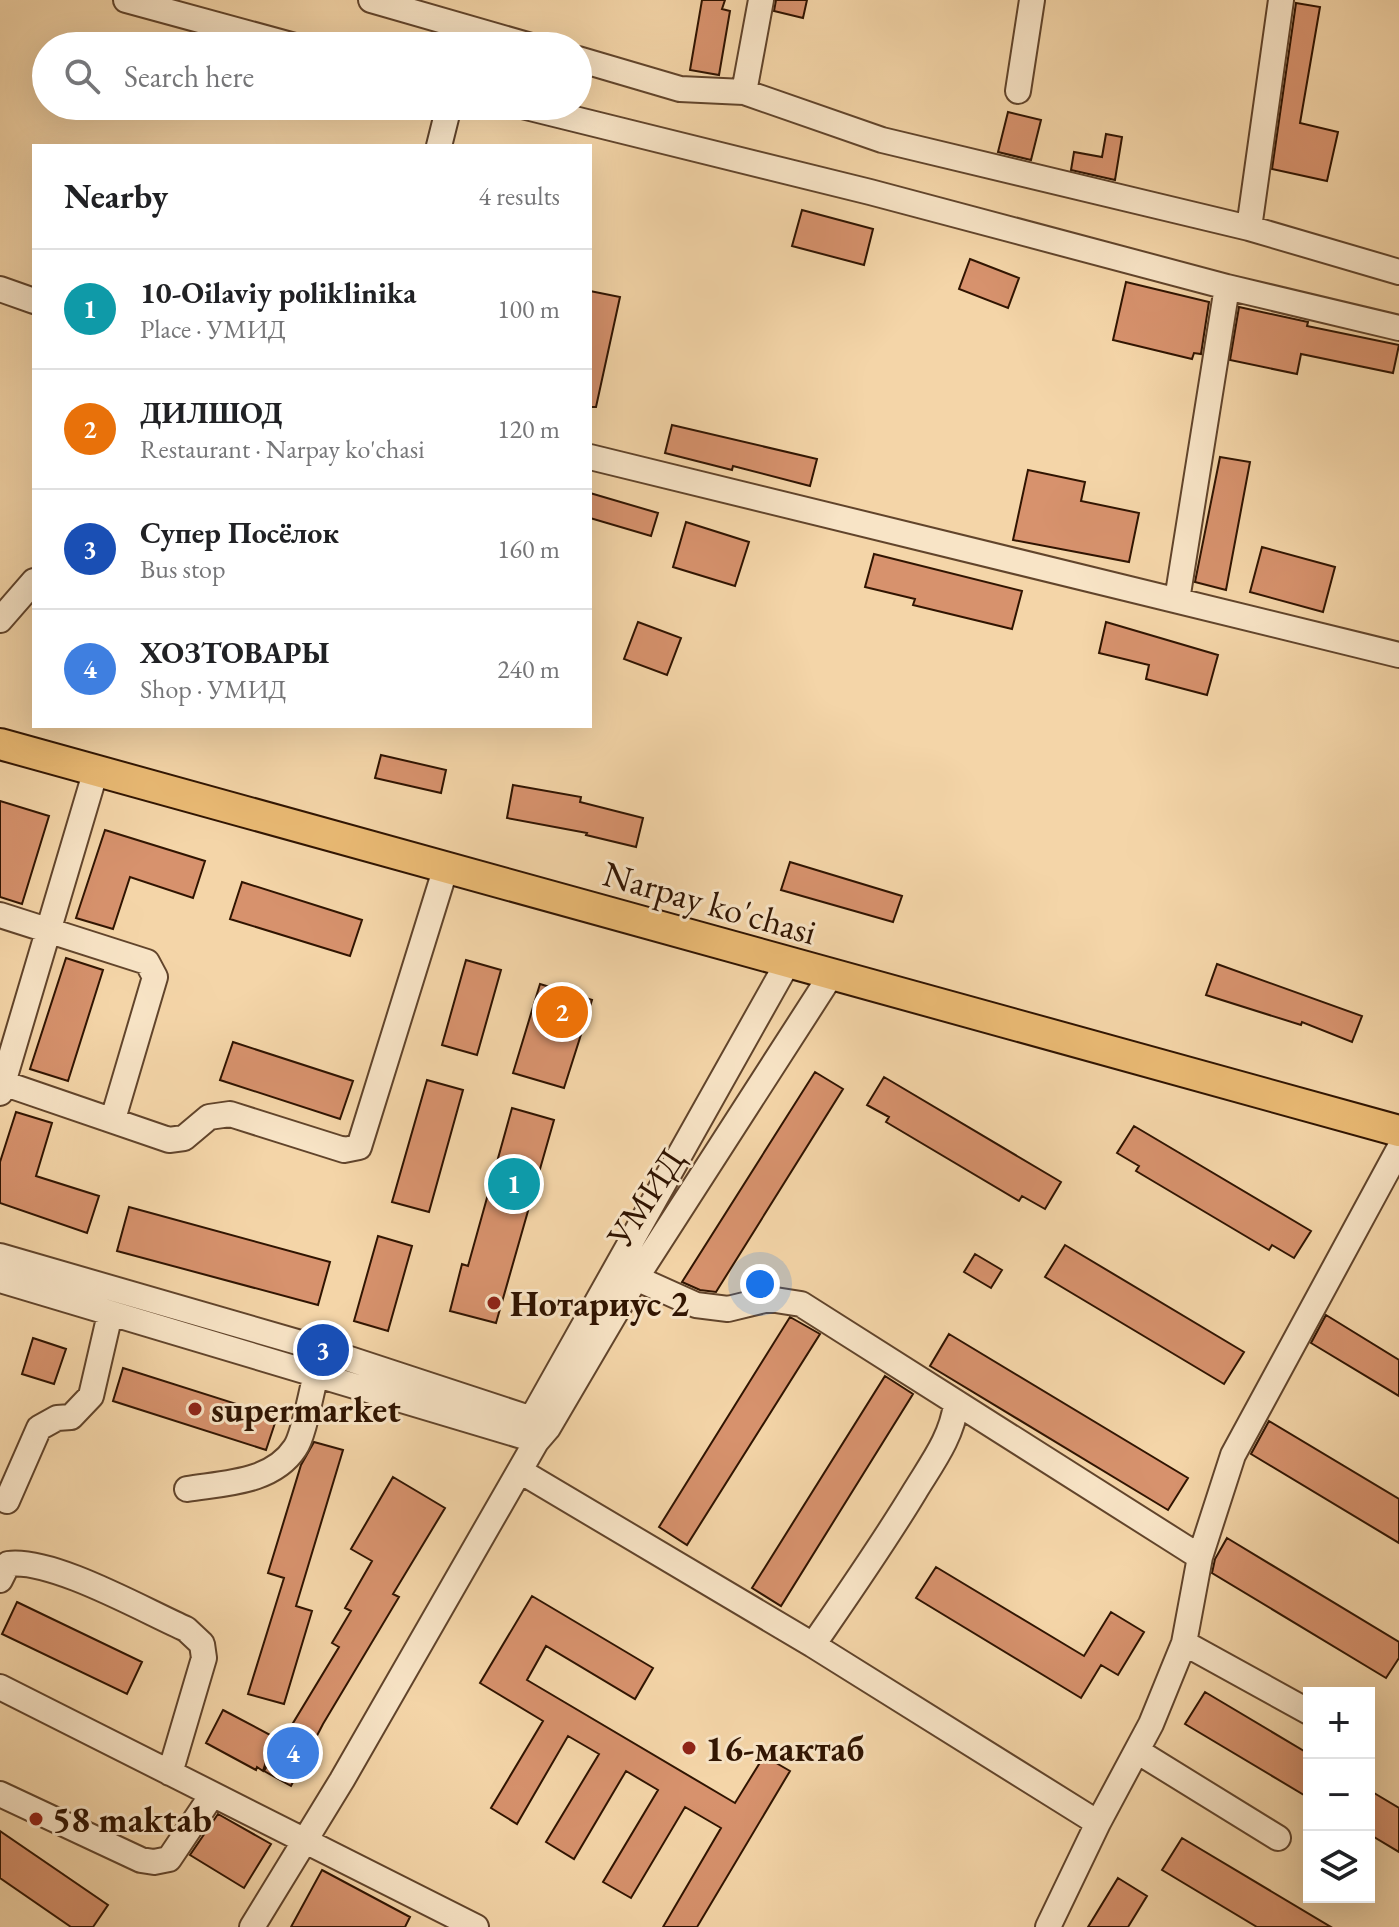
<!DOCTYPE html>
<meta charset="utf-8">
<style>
:root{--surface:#fff;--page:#f6f6f6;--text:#202124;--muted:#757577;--line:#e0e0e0;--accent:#7c3aed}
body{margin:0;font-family:"EB Garamond",serif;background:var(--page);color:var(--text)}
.controls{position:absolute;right:24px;bottom:24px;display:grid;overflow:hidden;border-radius:0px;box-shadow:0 8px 32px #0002}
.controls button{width:72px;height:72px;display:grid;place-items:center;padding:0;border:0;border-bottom:2px solid var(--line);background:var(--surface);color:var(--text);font:40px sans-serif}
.you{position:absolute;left:760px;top:1284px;width:28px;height:28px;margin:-20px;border:6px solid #fff;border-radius:50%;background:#1a73e8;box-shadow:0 0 0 12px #1a73e833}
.badge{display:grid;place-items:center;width:52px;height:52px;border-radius:50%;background:var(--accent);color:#fff;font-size:26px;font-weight:700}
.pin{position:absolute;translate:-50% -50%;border:4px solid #fff;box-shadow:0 2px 8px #0006}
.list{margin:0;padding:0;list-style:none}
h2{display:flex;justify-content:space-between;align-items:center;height:104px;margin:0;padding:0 32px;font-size:34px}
h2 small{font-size:26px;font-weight:400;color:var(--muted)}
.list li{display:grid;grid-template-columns:52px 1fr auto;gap:24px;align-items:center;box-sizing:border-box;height:120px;padding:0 32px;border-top:2px solid var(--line)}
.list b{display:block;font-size:30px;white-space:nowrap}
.list p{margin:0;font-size:26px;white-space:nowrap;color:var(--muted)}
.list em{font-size:26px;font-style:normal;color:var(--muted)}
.icon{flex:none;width:44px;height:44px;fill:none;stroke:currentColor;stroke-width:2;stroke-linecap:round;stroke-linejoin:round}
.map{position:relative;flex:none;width:1399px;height:1927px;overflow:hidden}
.search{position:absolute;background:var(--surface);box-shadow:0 8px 32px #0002;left:32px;top:32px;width:560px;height:88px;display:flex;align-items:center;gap:20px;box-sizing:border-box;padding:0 28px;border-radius:44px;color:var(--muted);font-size:30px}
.panel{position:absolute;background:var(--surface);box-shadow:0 8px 32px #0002;left:32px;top:144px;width:560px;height:584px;border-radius:0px}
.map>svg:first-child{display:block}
.building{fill:#d7926d;stroke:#301401;stroke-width:2}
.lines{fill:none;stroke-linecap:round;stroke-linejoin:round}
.minor-casing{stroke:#61442b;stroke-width:28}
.major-casing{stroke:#301401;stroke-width:34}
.minor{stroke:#f8e4c6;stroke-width:24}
.major{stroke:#eaba74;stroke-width:30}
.poi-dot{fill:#8f2418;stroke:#f8e4c6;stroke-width:3}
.labels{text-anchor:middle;stroke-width:6;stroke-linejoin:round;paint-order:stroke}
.street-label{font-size:36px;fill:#301401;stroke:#f8e4c6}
.poi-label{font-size:36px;font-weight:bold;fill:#301401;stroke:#f8e4c6;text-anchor:start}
</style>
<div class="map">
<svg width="1399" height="1927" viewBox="0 0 1399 1927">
<rect width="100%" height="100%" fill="#f4d5a8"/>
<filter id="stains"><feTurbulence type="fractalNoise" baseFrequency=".0025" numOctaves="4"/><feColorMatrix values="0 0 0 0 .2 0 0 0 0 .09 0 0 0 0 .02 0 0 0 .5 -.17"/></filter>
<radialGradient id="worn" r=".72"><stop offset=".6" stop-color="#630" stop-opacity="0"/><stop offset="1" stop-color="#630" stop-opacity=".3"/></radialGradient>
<path class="building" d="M702 0H725L722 9 730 11 719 75 690 70Z
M776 0H807L803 18 774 11Z
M1296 3 1320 7 1300 123 1338 132 1327 181 1272 169Z
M1008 112 1041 120 1031 160 998 152Z
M1106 134 1122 137 1115 180 1071 170 1074 152 1102 157Z
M802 210 873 229 864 265 792 246Z
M970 259 1019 278 1008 308 959 289Z
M1126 282 1209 302 1201 354 1194 353 1192 359 1113 340Z
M590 291 620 297 596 407H590Z
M1239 307 1308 322 1307 326 1399 345 1393 373 1301 354 1297 374 1230 360Z
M672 425 817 459 810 486 733 466 732 470 665 453Z
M1220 457 1250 462 1226 590 1195 582Z
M1028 470 1085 482 1081 501 1139 513 1129 562 1013 540Z
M590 493 658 513 651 536 590 518Z
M686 522 749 542 735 586 673 567Z
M1262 547 1335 567 1323 612 1250 592Z
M874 554 1022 591 1012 629 913 605 915 599 865 587Z
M638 622 681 638 667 675 624 659Z
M1106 622 1218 655 1207 695 1146 679 1149 665 1099 653Z
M381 755 446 770 441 793 375 778Z
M513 785 581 797 580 802 643 818 636 847 586 835 587 833 507 818Z
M0 801 49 816 22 904 0 897Z
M105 830 205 861 193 898 130 877 113 929 76 918Z
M790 862 902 896 893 922 781 890Z
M242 882 362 920 350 956 230 919Z
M66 958 103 970 68 1081 30 1069Z
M466 960 501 970 477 1055 442 1045Z
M1217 964 1362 1016 1352 1042 1302 1022 1301 1025 1206 995Z
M540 984 592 1000 564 1088 513 1073Z
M233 1042 353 1081 340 1119 220 1080Z
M815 1072 843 1089 716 1292 700 1290 682 1282Z
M884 1077 1061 1182 1045 1209 1022 1196 1019 1201 886 1122 889 1117 867 1105Z
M427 1080 463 1090 429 1212 392 1202Z
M512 1108 554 1120 496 1323 450 1311 462 1264 468 1266Z
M16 1112 52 1123 36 1176 99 1196 87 1233 0 1203V1162Z
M1134 1126 1311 1231 1294 1258 1272 1245 1269 1250 1136 1171 1139 1166 1117 1153Z
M129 1207 330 1262 318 1305 117 1251Z
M378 1236 412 1246 388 1331 354 1321Z
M1065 1245 1244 1352 1224 1384 1045 1277Z
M975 1254 1002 1270 991 1288 964 1272Z
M1326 1315 1399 1360V1396L1311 1343Z
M790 1317 820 1334 687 1545 659 1527Z
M949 1334 1188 1478 1168 1510 930 1366Z
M33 1338 66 1349 54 1384 22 1374Z
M123 1368 277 1417 266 1450 113 1401Z
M885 1376 913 1394 781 1606 752 1588Z
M1269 1421 1399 1499V1543L1251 1454Z
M314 1442 343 1450 296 1606 312 1611 284 1704 248 1694 284 1578 268 1573 301 1465Z
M393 1477 445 1508 393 1594 399 1597 323 1724 291 1786 264 1771 339 1647 332 1643 351 1611 345 1608 372 1561 351 1549Z
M1227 1538 1399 1642V1658L1386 1678 1212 1573 1215 1559Z
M936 1567 1084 1656 1111 1612 1144 1632 1118 1675 1101 1665 1081 1698 916 1598Z
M532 1596 653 1668 635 1699 546 1646 527 1680 735 1803 764 1756 790 1771 697 1927H663L721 1828 685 1807 631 1898 603 1882 658 1790 626 1771 574 1859 546 1842 599 1754 568 1736 517 1824 491 1808 543 1721 480 1683Z
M17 1602 142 1662 127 1694 2 1634Z
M1205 1692 1309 1754V1798L1185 1724Z
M223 1710 274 1737 263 1771 257 1767 256 1770 206 1743Z
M1369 1790 1399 1808V1852L1369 1834Z
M218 1814 271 1844 244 1888 190 1855Z
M0 1831 108 1905 93 1927H71L0 1878Z
M1182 1838 1331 1927H1257L1162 1870Z
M322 1870 410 1917 405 1927H291Z
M1118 1878 1147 1896 1128 1927H1088Z"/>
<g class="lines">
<defs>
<path id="minor" d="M126 0 295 46
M371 0 531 46
M578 59 680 89 744 92 882 140 1249 228 1399 272
M1018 91 1032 0
M744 92 761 0
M522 106 870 192 1227 287 1399 328
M439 146 449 106
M1249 228 1281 0
M0 289 34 301
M590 457 1399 655
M1177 600 1227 287
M0 620 34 581
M0 915 147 962 155 977 113 1119
M3 1083 169 1140 184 1138 209 1117 230 1114 344 1150 359 1147 446 867
M0 1093 96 770
M0 1256 304 1344 529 1418 548 1428
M636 1278 696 1305 728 1309 769 1299 801 1304 1200 1557
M0 1280 522 1436 536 1442
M524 1432 788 962
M520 1471 813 1645 1098 1823
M187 1489C224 1483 272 1483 295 1448 304 1435 311 1392 316 1375
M7 1501 39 1428 57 1418 71 1417 91 1396 110 1314
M0 1580 8 1564C52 1558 143 1610 186 1629L202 1644 204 1658 170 1773
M1184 1643 1309 1712
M813 1645C848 1594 883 1544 915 1491 932 1463 952 1437 956 1404
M0 1687 476 1927
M1137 1751 1278 1838
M0 1794 141 1860 154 1862 169 1859 212 1795
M252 1927 342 1780 536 1442 548 1428 636 1278 831 975
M1048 1927 1098 1823 1151 1724 1184 1643 1200 1557 1233 1455 1399 1149"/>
<path id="major" d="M0 744 1399 1131"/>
</defs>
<use href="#minor" class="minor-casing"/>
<use href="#major" class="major-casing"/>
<use href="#minor" class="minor"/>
<use href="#major" class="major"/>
</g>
<g class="poi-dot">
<circle cx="494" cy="1303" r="8"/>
<circle cx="195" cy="1409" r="8"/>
<circle cx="689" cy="1748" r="8"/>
<circle cx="36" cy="1819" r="8"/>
</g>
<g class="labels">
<g class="street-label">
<text transform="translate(710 902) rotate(16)" y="13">Narpay ko'chasi</text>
<text transform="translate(645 1197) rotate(-57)" y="13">УМИД</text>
</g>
<g class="poi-label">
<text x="510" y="1316">Нотариус 2</text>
<text x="211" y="1422">supermarket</text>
<text x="705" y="1761">16-мактаб</text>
<text x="52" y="1832">58 maktab</text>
</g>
</g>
<rect width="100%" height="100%" filter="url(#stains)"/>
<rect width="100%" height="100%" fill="url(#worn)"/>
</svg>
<div class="controls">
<button>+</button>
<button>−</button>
<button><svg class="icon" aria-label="layers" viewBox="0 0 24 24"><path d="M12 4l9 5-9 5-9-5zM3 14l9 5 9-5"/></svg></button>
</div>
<div class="you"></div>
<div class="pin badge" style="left:514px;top:1184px;background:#0f9aa8">1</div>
<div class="pin badge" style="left:562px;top:1012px;background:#e8710a">2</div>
<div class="pin badge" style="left:323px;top:1350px;background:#1a4fb4">3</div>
<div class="pin badge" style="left:293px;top:1753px;background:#3f7fe0">4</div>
<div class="search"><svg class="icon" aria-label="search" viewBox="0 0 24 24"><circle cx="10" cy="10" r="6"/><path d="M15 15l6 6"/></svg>Search here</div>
<section class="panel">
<h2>Nearby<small>4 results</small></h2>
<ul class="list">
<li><span class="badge" style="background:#0f9aa8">1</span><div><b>10-Oilaviy poliklinika</b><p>Place · УМИД</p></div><em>100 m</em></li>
<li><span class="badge" style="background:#e8710a">2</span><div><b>ДИЛШОД</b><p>Restaurant · Narpay ko'chasi</p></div><em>120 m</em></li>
<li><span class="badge" style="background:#1a4fb4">3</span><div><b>Супер Посёлок</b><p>Bus stop</p></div><em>160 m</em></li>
<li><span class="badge" style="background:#3f7fe0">4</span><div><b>ХОЗТОВАРЫ</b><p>Shop · УМИД</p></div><em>240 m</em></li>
</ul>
</section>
</div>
